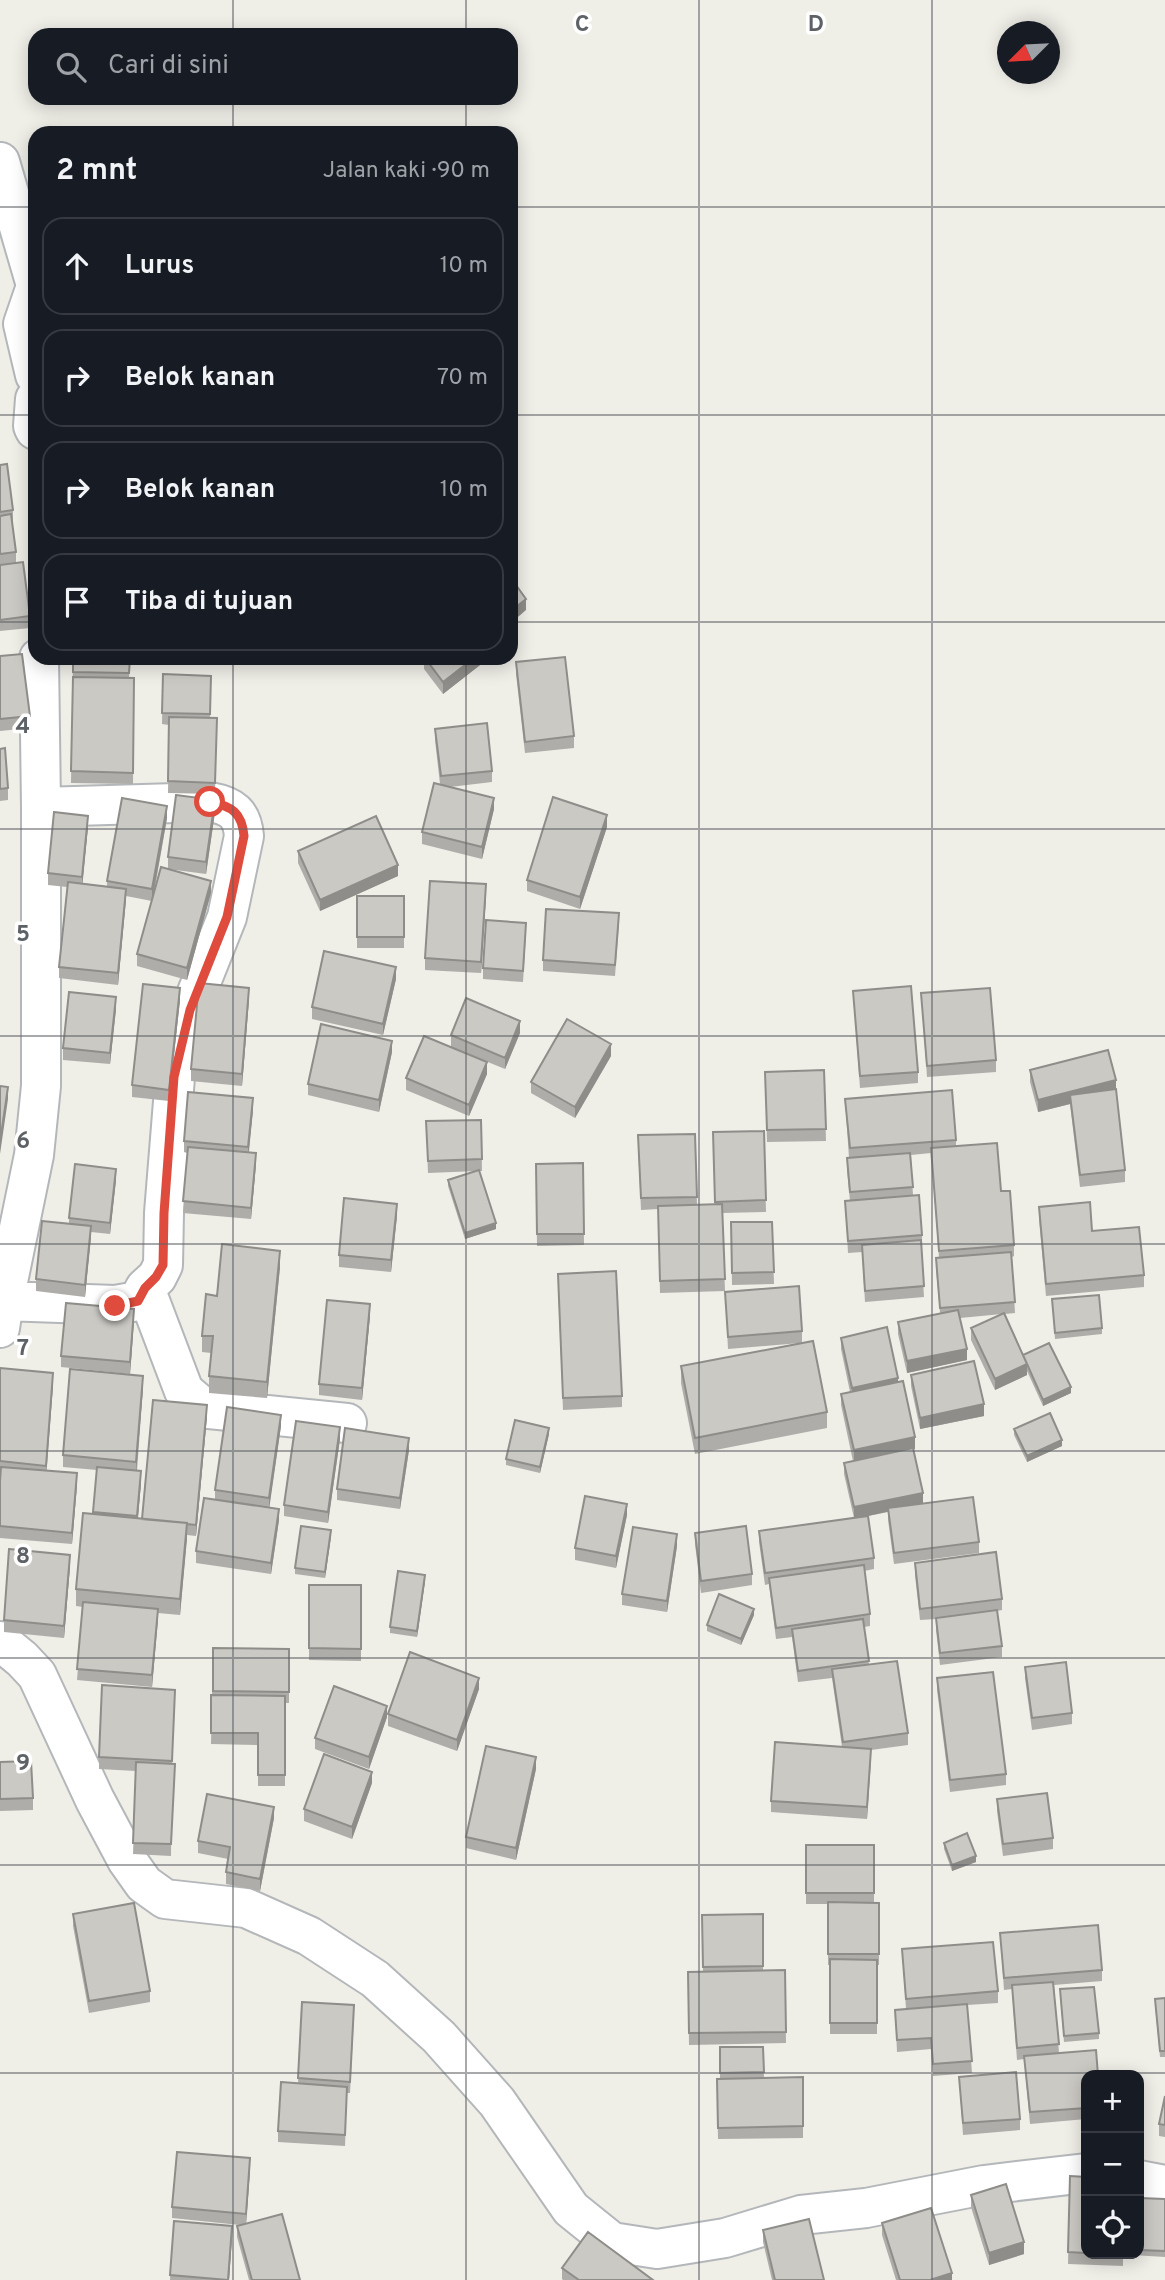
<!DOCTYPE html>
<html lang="id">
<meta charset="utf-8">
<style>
:root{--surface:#171b24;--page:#242831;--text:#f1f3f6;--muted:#9ea1a6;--line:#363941}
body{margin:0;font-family:Overpass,sans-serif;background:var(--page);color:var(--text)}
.controls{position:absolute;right:21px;bottom:21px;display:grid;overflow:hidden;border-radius:14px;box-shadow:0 4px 18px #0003}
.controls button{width:63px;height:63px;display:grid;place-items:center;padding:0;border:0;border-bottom:2px solid var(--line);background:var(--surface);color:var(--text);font:35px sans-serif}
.compass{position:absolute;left:997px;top:21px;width:63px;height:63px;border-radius:50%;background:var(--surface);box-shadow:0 4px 18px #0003;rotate:246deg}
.stop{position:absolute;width:21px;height:21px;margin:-16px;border:5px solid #df4c3d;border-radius:50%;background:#fff}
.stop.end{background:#df4c3d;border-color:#fff;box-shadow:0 2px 7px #0008}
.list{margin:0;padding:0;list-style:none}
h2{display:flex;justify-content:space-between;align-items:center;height:91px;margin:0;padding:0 28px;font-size:30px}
h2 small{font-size:23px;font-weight:400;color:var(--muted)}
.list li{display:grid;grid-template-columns:46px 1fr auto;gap:21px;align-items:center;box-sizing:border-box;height:98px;margin:0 14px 14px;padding:0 14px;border:2px solid var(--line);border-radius:21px}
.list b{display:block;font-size:26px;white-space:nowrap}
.list em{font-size:23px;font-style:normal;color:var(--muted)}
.icon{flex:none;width:38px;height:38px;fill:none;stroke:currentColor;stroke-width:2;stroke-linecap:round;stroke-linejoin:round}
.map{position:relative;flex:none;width:1165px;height:2280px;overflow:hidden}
.search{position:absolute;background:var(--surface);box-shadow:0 4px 18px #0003;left:28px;top:28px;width:490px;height:77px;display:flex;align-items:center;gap:18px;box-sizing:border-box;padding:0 24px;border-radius:21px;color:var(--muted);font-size:26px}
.panel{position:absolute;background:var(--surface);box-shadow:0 4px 18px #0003;left:28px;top:126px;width:490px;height:539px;border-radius:21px}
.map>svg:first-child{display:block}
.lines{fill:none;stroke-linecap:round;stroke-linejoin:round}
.street-casing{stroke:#b4b7ba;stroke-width:42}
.street{stroke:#fff;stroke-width:38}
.wall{fill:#afada9}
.shaded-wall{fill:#8e8d89}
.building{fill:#cbc9c4;stroke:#8e8d89;stroke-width:2}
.route{stroke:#df4c3d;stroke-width:9}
.grid{fill:none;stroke:#5e6266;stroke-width:2;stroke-opacity:0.55}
.grid-label{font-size:23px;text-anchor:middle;font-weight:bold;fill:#5e6266;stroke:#fff;stroke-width:7;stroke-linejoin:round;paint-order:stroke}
</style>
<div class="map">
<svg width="1165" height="2280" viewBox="0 0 1165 2280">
<rect width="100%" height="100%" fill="#efeee7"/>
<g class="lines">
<defs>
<path id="street" d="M0 162 35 282
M35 289 23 324 35 375
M35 399 33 426 35 430
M145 1288 184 1391 198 1403 209 1409 347 1423
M4 1301 115 1305 138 1301 145 1288 157 1277 163 1265 164 1213 175 1077 190 1010 227 917 244 836C242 813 232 806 210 802L41 807
M0 1328 4 1301 34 1155 41 1086V807L39 658
M0 1641 22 1659 37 1675 95 1800 127 1860 144 1884 165 1899 246 1908 309 1936 375 1979 439 2037 497 2102 571 2209 612 2242 657 2249 725 2238 801 2215 866 2208 984 2185 1086 2173
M1139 2180 1165 2185"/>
</defs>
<use href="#street" class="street-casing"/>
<use href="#street" class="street"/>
</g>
<path class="wall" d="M0 465 13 510V522H12L16 552V563L30 616V628L0 631Z
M0 656 30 716V728L0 731Z
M73 658H130L129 678H134L133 784 71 783Z
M424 658H489L443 694 424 669Z
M516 662 574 736V748L525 753 516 674Z
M163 674 211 676 210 718H217L215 794 168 793 169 725 162 724Z
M435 729 492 771V782L450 787 494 809 482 859 422 844V832L440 784 435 740Z
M0 749 8 788V800L0 801Z
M215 812 206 874 168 869 211 893 187 980 137 966V954L152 901 126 896 118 985 59 978V967L67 887 48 885V873L88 827 82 884 107 887V881L167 818 153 899 168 869V857Z
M607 827 580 909 527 891V880Z
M298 851 398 876 320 911 298 863Z
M357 896H404V948H357Z
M486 896 481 973 425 970V958Z
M619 924 615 976 543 971V960Z
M526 934 523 982 483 979V968Z
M396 979 383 1035 312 1019V1007Z
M853 991 918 1072V1083L860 1088Z
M921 993 996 1060V1072L927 1077Z
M249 999 242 1086 191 1081V1069Z
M180 1000 169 1101 132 1097V1085Z
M116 1009 110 1064 63 1060V1048Z
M520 1033 505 1069 451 1047V1035Z
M392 1052 379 1112 308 1095V1084Z
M611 1056 575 1118 531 1093V1082Z
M824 1070 826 1141 767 1142 765 1072Z
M1030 1070 1116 1092 1125 1170V1182L1080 1187 1070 1104 1038 1112 1030 1082Z
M487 1074 469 1116 406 1090V1078Z
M845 1099 956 1140V1146L1001 1191 1014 1245V1256L1012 1257 1015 1313 1005 1314 1023 1355 1071 1393 1043 1406 1027 1371V1375L995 1390 971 1340V1328L1002 1314 960 1318 967 1360 907 1373 898 1334V1322L940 1313 936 1269V1258H939L931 1153 911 1155 913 1196 922 1235V1247H921L924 1297 865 1302 862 1252 848 1253 845 1201H850L847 1170V1158H849Z
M253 1110 249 1152 256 1164 251 1219 183 1213 187 1153 184 1152V1141Z
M481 1120 482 1171H479L496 1229 465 1239 448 1186V1180L478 1171 428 1173 426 1121Z
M764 1131 766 1212 722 1213 725 1291 660 1293 658 1209 641 1210 638 1146 695 1134 697 1205H715L713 1132Z
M583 1163 584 1245 537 1246 536 1164Z
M116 1180 110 1234 91 1232 85 1297 36 1291V1279L69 1224V1218Z
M1039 1207 1092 1231 1144 1275V1287L1046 1296 1039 1219Z
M397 1216 391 1272 339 1267V1255Z
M731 1222H772L774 1284 732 1285Z
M280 1267 267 1398 209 1393V1376L211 1353 202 1352V1336L217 1296Z
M558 1285 622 1396V1407L563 1410Z
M725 1292 802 1331V1343L827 1412V1428L695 1454 681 1383V1366L800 1343 728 1349Z
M1052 1299 1102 1328V1334L1055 1339Z
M370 1316 362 1400 319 1395V1384Z
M134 1320 130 1374 61 1367V1356Z
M841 1338 898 1382 915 1449H914L923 1504 979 1542V1553L894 1564 888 1520V1512L868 1516 874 1558V1569L864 1571 870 1614V1626L864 1627 869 1665 908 1733V1745L871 1750 867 1819 771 1812V1801L842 1747 832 1678 798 1682 792 1637 776 1639 769 1584 765 1585 759 1542V1531L854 1518 844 1474V1463L853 1461 841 1405V1394L850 1392 841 1349Z
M0 1368 53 1385 46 1471 77 1485 72 1544 0 1538Z
M911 1375 984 1416 920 1429 911 1386Z
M143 1388 137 1471 141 1483 138 1518 142 1519 207 1416 196 1536 187 1535 180 1615 158 1613 152 1687 77 1680 83 1607 76 1606V1589L93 1514 97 1470 63 1467V1455Z
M281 1426 269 1507 279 1520 271 1574 196 1563V1551L215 1500V1490Z
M1014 1429 1062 1446 1027 1462 1014 1435Z
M549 1434 540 1473 506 1465V1459Z
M340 1439 328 1523 284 1516V1505Z
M409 1450 400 1509 337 1500V1489Z
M627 1515 616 1568 575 1560V1548Z
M695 1533 752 1574V1585L701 1593 695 1544Z
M331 1536 325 1578 295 1574V1568Z
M677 1546 667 1612 622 1605V1594Z
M915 1563 1002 1599V1610L997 1611 1002 1646V1657L940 1665 936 1630V1619L920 1620 915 1575Z
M70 1566 64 1638 4 1632V1620Z
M425 1581 417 1637 390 1633V1627Z
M309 1585H361V1661L309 1660Z
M754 1615 741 1645 707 1631V1625Z
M213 1648 289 1649V1703H285V1786H258V1745L211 1744Z
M1025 1667 1072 1713V1724L1032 1730 1025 1678Z
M937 1678 1006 1774V1785L950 1792 937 1690Z
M479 1689 457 1751 388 1726V1714Z
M175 1701 172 1763 171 1856 133 1854 136 1771 99 1769V1757Z
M387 1717 369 1769 315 1749V1738Z
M0 1762 33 1798V1810L0 1811Z
M536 1769 516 1860 466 1848V1837Z
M372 1783 352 1839 304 1821V1809Z
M997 1799 1053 1838V1849L1003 1856 997 1811Z
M274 1818 260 1891 226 1884V1872L228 1859 198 1853V1841Z
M944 1843 976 1862 952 1871 944 1849Z
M806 1845H874V1903H879V1965H877V2034H830V1965H828V1904H806Z
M73 1914 150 1991V2002L89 2013 73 1926Z
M763 1914V1970H785L786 2043 689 2045 688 1972 703 1971 702 1915Z
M1000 1933 1102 1970V1981L1054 1985 1059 2053 1086 2075V2119L1030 2124 1024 2059 1017 2060 1012 1989 1004 1990Z
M902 1949 998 1991V2003L967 2005 972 2073 933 2076 931 2049 897 2052 895 2010 906 2009Z
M1060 1995 1099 2033V2039L1064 2042Z
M1165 1998V2057H1160L1155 2005Z
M302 2002 354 2017 350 2093H347L345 2146 278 2142V2131L298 2083Z
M720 2047H763L764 2078 803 2077V2138L718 2139 717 2079H720Z
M959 2077 1020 2119V2130L963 2135Z
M1165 2096V2137L1159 2136V2124Z
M250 2170 246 2223 300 2280H249L237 2237V2226L240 2225 172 2218V2207Z
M1070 2176 1086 2177V2254H1123V2266L1068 2264Z
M971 2195 1024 2254 989 2265 971 2207Z
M1139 2198 1165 2199V2257L1132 2255V2254H1139Z
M174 2221 232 2237 229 2280H170Z
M882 2223 952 2280H896L882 2235Z
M763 2230 824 2280H772L763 2242Z
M562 2268 653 2280H563L562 2279Z"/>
<path class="shaded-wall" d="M526 599V610L511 623V611Z
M474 658H489L443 694V682Z
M494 798V809L482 859V847Z
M215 800V812L206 874V862Z
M167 806V818L152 901V889Z
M607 815V827L580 909V897Z
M88 816V827L82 889V877Z
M398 865V876L320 911V900Z
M211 881V893L187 980V968Z
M486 884V896L481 973V962Z
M126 889V900L118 985V973Z
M396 967V979L383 1035V1024Z
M180 988V1000L169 1101V1090Z
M249 988V999L242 1086V1074Z
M116 997V1009L110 1064V1053Z
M520 1021V1033L505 1069V1058Z
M392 1041V1052L379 1112V1100Z
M611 1044V1056L575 1118V1107Z
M487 1062V1074L469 1116V1105Z
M1116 1080V1092L1070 1095V1104L1038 1112V1100Z
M8 1087V1099L0 1154V1142Z
M253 1098V1110L248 1158V1147Z
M256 1153V1164L251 1219V1208Z
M116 1169V1180L110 1234V1223Z
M397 1204V1216L391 1272V1260Z
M496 1223V1229L465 1239V1233Z
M91 1226V1238L85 1297V1285Z
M280 1251V1267L267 1398V1382Z
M370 1304V1316L362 1400V1388Z
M134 1309V1320L130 1374V1362Z
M967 1349V1360L907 1373V1361Z
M1027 1364V1375L995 1390V1379Z
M53 1373V1385L46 1478V1466Z
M143 1376V1388L136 1474V1462Z
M898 1378V1390L852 1400V1388Z
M1071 1387V1393L1043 1406V1400Z
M984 1404V1416L920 1429V1418Z
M207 1405V1416L196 1536V1525Z
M281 1415V1426L269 1510V1498Z
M340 1427V1439L328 1523V1512Z
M549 1428V1434L540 1473V1467Z
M915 1437V1449L854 1462V1450Z
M409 1438V1450L400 1509V1498Z
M1062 1440V1446L1027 1462V1456Z
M141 1471V1483L137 1528V1516Z
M77 1473V1485L72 1544V1533Z
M923 1493V1504L854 1519V1507Z
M627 1504V1515L616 1568V1556Z
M279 1509V1520L271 1574V1563Z
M187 1523V1539L180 1615V1599Z
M331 1530V1536L325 1578V1572Z
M677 1534V1546L667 1612V1601Z
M70 1555V1566L64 1638V1626Z
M425 1575V1581L417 1637V1631Z
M158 1609V1620L152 1687V1675Z
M754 1609V1615L741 1645V1639Z
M479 1678V1689L457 1751V1740Z
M387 1706V1717L369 1769V1757Z
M871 1749V1760L867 1819V1807Z
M536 1757V1769L516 1860V1848Z
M372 1772V1783L352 1839V1827Z
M274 1807V1818L260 1891V1879Z
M976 1856V1862L952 1871V1865Z
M250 2158V2170L246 2225V2214Z
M232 2226V2237L229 2280H228Z
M1024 2242V2254L989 2265V2253Z
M952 2273V2280H930Z"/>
<path class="building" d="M7 464 13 510 0 512V465Z
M11 514 16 552 0 554V516Z
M23 562 30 616 0 620V565Z
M511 578 526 599 511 611Z
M22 654 30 716 0 719V656Z
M565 657 574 736 525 742 516 662Z
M73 658H130L129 673 73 672Z
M425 658H474L443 682Z
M163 674 211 676 210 714 162 713Z
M73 677 134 678 133 773 71 771Z
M169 717 217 718 215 783 168 781Z
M487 723 492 771 441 776 435 729Z
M5 748 8 788 0 789V749Z
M434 783 494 798 482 847 422 832Z
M176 795 215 800 206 862 168 857Z
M553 797 607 815 580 897 527 880Z
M122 798 167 806 152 889 107 881Z
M54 812 88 816 82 877 48 873Z
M376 816 398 865 320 900 298 851Z
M161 867 211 881 187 968 137 954Z
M430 881 486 884 481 962 425 958Z
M68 882 126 889 118 973 59 967Z
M357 896H404V937H357Z
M546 909 619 913 615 965 543 960Z
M486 920 526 923 523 971 483 968Z
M324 951 396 967 383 1024 312 1007Z
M199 983 249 988 242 1074 191 1069Z
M143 984 180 988 169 1090 132 1085Z
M911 986 918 1072 860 1076 853 991Z
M990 988 996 1060 927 1066 921 993Z
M69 992 116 997 110 1053 63 1048Z
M466 998 520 1021 505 1058 451 1035Z
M567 1019 611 1044 575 1107 531 1082Z
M321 1024 392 1041 379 1100 308 1084Z
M424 1036 487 1062 469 1105 406 1078Z
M1108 1050 1116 1080 1038 1100 1030 1070Z
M824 1070 826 1129 767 1130 765 1072Z
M0 1086 8 1087 0 1142Z
M1116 1089 1125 1170 1080 1175 1070 1095Z
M952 1090 956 1140 850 1148 845 1099Z
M188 1092 253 1098 248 1147 184 1141Z
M481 1120 482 1159 428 1161 426 1121Z
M764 1131 766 1200 715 1202 713 1132Z
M695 1134 697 1197 641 1198 638 1135Z
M997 1143 1001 1191H1010L1014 1245 939 1251 931 1148Z
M188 1147 256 1153 251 1208 183 1201Z
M910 1153 913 1187 850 1192 847 1158Z
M583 1163 584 1234H537L536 1164Z
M75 1164 116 1169 110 1223 69 1218Z
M479 1170 496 1223 465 1233 448 1180Z
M919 1195 922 1235 848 1241 845 1201Z
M344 1198 397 1204 391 1260 339 1255Z
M1090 1202 1092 1231 1139 1227 1144 1275 1046 1284 1039 1207Z
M722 1204 725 1279 660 1281 658 1206Z
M42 1221 91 1226 85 1285 36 1279Z
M731 1222H772L774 1272 732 1273Z
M921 1240 924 1286 865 1291 862 1245Z
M222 1244 280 1251 267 1382 209 1376 213 1336H202L206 1294 217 1296Z
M1011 1252 1015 1302 940 1308 936 1258Z
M616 1271 622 1396 563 1398 558 1274Z
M799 1286 802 1331 728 1337 725 1292Z
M1099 1295 1102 1328 1055 1333 1052 1299Z
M327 1300 370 1304 362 1388 319 1384Z
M66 1303 134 1309 130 1362 61 1356Z
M958 1310 967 1349 907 1361 898 1322Z
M1004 1313 1027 1364 995 1379 971 1328Z
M887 1327 898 1378 852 1388 841 1338Z
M813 1341 827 1412 695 1438 681 1366Z
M1049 1343 1071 1387 1043 1400 1023 1355Z
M974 1361 984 1404 920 1418 911 1375Z
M0 1368 53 1373 46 1466 0 1461Z
M70 1369 143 1376 136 1462 63 1455Z
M903 1381 915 1437 854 1450 841 1394Z
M153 1400 207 1405 196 1525 187 1524V1523L142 1519Z
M227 1407 281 1415 269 1498 215 1490Z
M1050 1413 1062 1440 1027 1456 1014 1429Z
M515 1420 549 1428 540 1467 506 1459Z
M296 1421 340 1427 328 1512 284 1505Z
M345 1428 409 1438 400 1498 337 1489Z
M913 1448 923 1493 854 1507 844 1463Z
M1 1467 77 1473 72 1533 0 1526V1481Z
M97 1467 141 1471 137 1516 93 1512Z
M585 1496 627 1504 616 1556 575 1548Z
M973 1497 979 1542 894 1553 888 1508Z
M204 1498 279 1509 271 1563 196 1551Z
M83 1513 187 1523 180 1599 76 1589Z
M868 1516 874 1558 765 1573 759 1531Z
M301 1526 331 1530 325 1572 295 1568Z
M746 1526 752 1574 701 1581 695 1533Z
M633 1527 677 1534 667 1601 622 1594Z
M9 1549 70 1555 64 1626 4 1620Z
M996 1552 1002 1599 920 1609 915 1563Z
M864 1565 870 1614 776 1628 769 1578Z
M398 1571 425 1575 417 1631 390 1627Z
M309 1585H361V1649L309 1648Z
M719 1594 754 1609 741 1639 707 1625Z
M83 1602 158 1609 152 1675 77 1669Z
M997 1610 1002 1646 940 1653 936 1618Z
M863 1619 869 1661 798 1671 792 1629Z
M213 1648 289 1649V1692L213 1691Z
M410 1652 479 1678 457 1740 388 1714Z
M897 1661 908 1733 843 1742 832 1669Z
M1066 1662 1072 1713 1032 1718 1025 1667Z
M993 1672 1006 1774 950 1780 937 1678Z
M102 1685 175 1690 172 1761 99 1757Z
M334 1686 387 1706 369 1757 315 1738Z
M211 1695 285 1696V1775H258V1733H211Z
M775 1742 871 1749 867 1807 771 1801Z
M486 1746 536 1757 516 1848 466 1837Z
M324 1754 372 1772 352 1827 304 1809Z
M31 1761 33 1798 0 1799V1762Z
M136 1762 175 1764 171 1844 133 1843Z
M1047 1793 1053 1838 1003 1844 997 1799Z
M207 1794 274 1807 260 1879 226 1872 230 1847 198 1841Z
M967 1833 976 1856 952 1865 944 1843Z
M806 1845H874V1893H806Z
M828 1902 879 1903V1954H828Z
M134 1903 150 1991 89 2001 73 1914Z
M763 1914V1966L703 1967 702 1915Z
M1098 1925 1102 1970 1004 1978 1000 1933Z
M993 1942 998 1991 906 1999 902 1949Z
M830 1959 877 1960V2023H830Z
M785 1970 786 2032 689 2033 688 1972Z
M1053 1982 1059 2044 1017 2048 1012 1985Z
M1094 1987 1099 2033 1064 2036 1060 1989Z
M1165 1998V2051H1160L1155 1999Z
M302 2002 354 2005 350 2082 298 2078Z
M967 2004 972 2061 933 2064 931 2038 897 2040 895 2010Z
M720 2047H763L764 2072 720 2073Z
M1096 2050 1098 2075H1086V2108L1030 2112 1024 2056Z
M1016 2072 1020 2119 963 2123 959 2077Z
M803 2077V2126L718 2128 717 2079Z
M281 2082 347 2087 345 2135 278 2131Z
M1165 2096V2125L1159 2124Z
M177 2152 250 2158 246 2214 172 2207Z
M1070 2176 1086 2177V2253L1068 2252Z
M1006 2184 1024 2242 989 2253 971 2195Z
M1139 2198 1165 2199V2251L1139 2250Z
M931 2208 952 2273 930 2280H900L882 2223Z
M282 2214 300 2280H252L237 2226Z
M809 2219 824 2280H775L763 2230Z
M174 2221 232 2226 228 2280 170 2275Z
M588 2232 653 2280H579L562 2268Z"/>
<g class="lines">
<path class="route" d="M115 1306 138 1301 145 1288 156 1277 163 1265 164 1213 174 1077 190 1010 227 917 244 836C242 813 232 806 210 802"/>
</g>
<path class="grid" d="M233 0V35M466 0V35M699 0V2280M932 0V2280M233 98V133M466 98V133M0 207H35M511 207H1165M0 415H35M511 415H1165M0 622H35M511 622H1165M233 658V2280M466 658V2280M0 829H1165M0 1036H1165M0 1244H1165M0 1451H1165M0 1658H1165M0 1865H1165M0 2073H1165"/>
<g class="grid-label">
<text x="582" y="31">C</text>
<text x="816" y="31">D</text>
<text x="23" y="733">4</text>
<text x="23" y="941">5</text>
<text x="23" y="1148">6</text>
<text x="23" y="1355">7</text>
<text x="23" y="1563">8</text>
<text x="23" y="1770">9</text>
</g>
</svg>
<div class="controls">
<button>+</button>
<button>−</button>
<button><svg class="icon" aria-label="locate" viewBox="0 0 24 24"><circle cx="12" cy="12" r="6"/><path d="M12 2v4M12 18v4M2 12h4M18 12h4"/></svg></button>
</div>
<svg class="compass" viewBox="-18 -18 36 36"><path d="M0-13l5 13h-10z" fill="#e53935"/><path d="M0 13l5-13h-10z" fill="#9ea1a6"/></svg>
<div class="stop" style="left:210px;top:802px"></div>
<div class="stop end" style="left:115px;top:1306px"></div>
<div class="search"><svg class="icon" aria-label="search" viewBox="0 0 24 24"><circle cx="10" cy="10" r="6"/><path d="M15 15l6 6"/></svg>Cari di sini</div>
<section class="panel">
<h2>2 mnt<small>Jalan kaki · 90 m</small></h2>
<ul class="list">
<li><svg class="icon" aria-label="ahead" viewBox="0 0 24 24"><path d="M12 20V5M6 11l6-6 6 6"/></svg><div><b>Lurus</b></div><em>10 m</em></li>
<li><svg class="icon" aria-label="right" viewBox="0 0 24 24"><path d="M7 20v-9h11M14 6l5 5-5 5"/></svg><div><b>Belok kanan</b></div><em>70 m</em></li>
<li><svg class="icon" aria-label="right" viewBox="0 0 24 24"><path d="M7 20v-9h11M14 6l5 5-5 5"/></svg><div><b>Belok kanan</b></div><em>10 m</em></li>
<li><svg class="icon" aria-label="arrive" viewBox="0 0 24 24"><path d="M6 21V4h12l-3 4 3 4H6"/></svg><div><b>Tiba di tujuan</b></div></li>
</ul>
</section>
</div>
